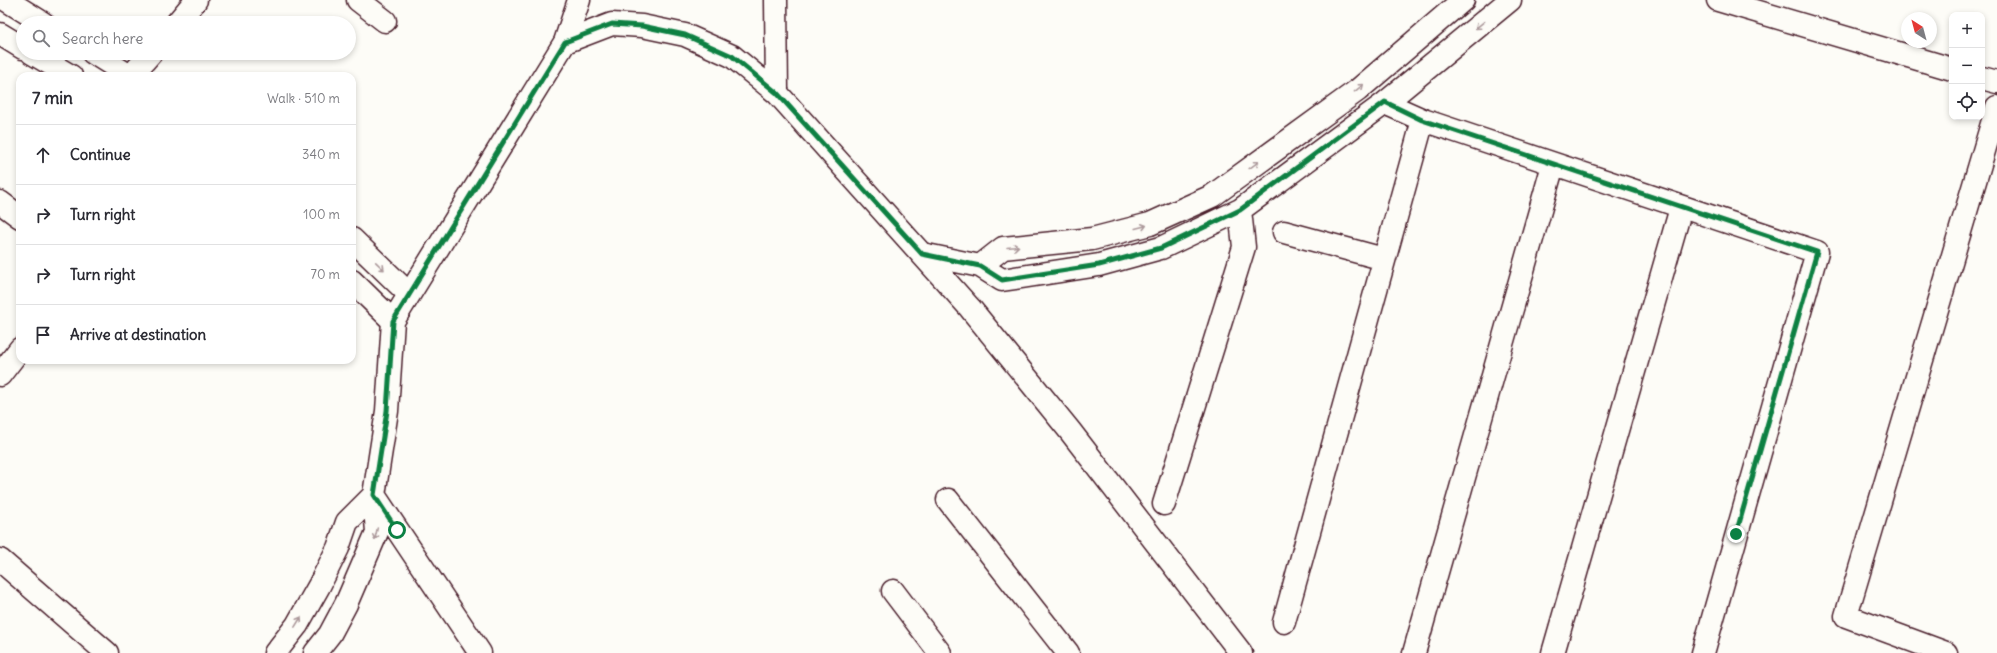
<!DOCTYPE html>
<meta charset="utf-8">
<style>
:root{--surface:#fff;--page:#f7f7f7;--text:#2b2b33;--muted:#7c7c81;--line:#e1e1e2}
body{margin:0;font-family:Delius,sans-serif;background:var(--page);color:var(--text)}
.controls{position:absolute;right:12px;top:12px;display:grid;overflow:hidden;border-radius:8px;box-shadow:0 2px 6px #0003}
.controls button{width:36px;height:36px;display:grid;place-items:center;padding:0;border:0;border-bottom:1px solid var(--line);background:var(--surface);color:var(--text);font:20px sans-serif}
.compass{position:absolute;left:1901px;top:12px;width:36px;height:36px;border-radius:50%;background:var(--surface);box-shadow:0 2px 6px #0003;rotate:324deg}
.stop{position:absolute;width:12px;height:12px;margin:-9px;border:3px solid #0b8043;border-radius:50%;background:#fff}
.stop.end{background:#0b8043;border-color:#fff;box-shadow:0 1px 4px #0008}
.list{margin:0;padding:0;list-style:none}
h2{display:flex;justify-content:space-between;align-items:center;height:52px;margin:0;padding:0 16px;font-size:17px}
h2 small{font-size:13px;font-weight:400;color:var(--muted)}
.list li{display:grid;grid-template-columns:26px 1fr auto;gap:12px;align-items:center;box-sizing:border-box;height:60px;padding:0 16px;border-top:1px solid var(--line)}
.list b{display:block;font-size:15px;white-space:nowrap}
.list em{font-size:13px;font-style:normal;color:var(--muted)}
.icon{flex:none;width:22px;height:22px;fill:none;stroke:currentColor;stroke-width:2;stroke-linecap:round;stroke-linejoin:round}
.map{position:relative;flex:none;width:1997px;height:653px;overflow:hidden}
.search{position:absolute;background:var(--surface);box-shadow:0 2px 6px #0003;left:16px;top:16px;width:340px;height:44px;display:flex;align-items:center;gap:10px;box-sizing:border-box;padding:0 14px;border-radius:22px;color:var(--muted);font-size:15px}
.panel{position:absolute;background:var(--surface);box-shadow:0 2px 6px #0003;left:16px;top:72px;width:340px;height:292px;border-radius:12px}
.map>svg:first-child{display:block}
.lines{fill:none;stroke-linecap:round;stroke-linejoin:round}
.minor-casing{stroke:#4a1f2b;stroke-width:25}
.minor{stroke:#fdfcf7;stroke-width:22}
.oneway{stroke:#ac999b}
.route{stroke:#0b8043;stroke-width:5}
</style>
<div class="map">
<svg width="1997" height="653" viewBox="0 0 1997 653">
<rect width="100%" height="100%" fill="#fdfcf7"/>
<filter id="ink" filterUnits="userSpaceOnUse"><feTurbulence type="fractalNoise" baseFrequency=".025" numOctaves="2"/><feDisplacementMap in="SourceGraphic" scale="8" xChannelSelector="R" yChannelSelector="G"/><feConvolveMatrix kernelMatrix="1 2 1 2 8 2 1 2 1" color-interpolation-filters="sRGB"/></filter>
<g filter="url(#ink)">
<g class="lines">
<defs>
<path id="minor" d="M6 0 43 23
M358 0 385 21
M776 0 777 93
M1718 0 1952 69
M177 23 196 0
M0 34 23 48
M565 42 579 0
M32 53 71 76
M93 53 130 76
M131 76 151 53
M1982 78 1997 82
M1385 103 1423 120 1817 252 1703 653
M0 202 20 217
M1284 232 1384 259
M352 239 409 294
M922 254 980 266 1002 280 1099 265 1161 248 1240 210 1385 103 1510 0
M980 266 1003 248 1092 239 1150 224 1212 196 1358 90 1463 0
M352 281 393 321
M0 375 20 349
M376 498 480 653
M948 500 1068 653
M1164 504 1244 247 1240 210
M0 560 107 653
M893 591 940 653
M1284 622 1423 120
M275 653 297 625 319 586 338 548 347 522 374 495
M315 653 330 634 346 604 377 532 374 495 387 411 393 321 565 42 612 24 642 26 685 35 732 56 777 93 970 308 1070 431 1241 653
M1414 653 1553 165
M1553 653 1681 208
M1946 653 1846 616 1997 107"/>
</defs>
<use href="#minor" class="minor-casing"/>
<use href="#minor" class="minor"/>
</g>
<defs><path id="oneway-shaft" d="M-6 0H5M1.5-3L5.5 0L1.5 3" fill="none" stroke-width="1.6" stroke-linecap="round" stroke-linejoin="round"/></defs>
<g class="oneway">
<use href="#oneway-shaft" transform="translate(1480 25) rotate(141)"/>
<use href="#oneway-shaft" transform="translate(1359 88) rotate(-39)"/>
<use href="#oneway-shaft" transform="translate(1254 165) rotate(-36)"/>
<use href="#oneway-shaft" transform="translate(1141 227) rotate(-15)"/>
<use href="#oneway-shaft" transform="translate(1013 247) rotate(-5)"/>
<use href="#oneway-shaft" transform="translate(380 266) rotate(44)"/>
<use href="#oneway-shaft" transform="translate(376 534) rotate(103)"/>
<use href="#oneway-shaft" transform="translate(298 622) rotate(-58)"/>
</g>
</g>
<g class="lines" filter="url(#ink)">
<path class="route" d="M397 530 374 495 387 411 393 321 565 42 612 24 642 26 685 35 732 56 777 93 922 254 980 266 1002 280 1099 265 1161 248 1240 210 1385 102 1422 120 1817 252 1736 534"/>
</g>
</svg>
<div class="controls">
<button>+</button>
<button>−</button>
<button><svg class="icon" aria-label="locate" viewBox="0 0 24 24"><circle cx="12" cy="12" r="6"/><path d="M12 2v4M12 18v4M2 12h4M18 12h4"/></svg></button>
</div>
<svg class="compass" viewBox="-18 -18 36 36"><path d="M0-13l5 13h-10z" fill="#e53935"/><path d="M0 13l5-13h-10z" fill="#7c7c81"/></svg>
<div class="stop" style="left:397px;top:530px"></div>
<div class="stop end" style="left:1736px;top:534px"></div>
<div class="search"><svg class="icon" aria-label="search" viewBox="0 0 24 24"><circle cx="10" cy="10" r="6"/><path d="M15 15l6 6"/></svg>Search here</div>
<section class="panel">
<h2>7 min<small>Walk · 510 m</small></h2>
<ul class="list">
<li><svg class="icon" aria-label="ahead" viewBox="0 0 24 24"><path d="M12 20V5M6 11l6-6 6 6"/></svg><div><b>Continue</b></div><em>340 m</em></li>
<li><svg class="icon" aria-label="right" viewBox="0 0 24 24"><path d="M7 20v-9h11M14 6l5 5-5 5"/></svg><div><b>Turn right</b></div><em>100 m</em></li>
<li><svg class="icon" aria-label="right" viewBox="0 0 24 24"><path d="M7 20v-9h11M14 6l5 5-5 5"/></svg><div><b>Turn right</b></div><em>70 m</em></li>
<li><svg class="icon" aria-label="arrive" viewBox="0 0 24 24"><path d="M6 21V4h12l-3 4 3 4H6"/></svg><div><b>Arrive at destination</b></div></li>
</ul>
</section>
</div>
